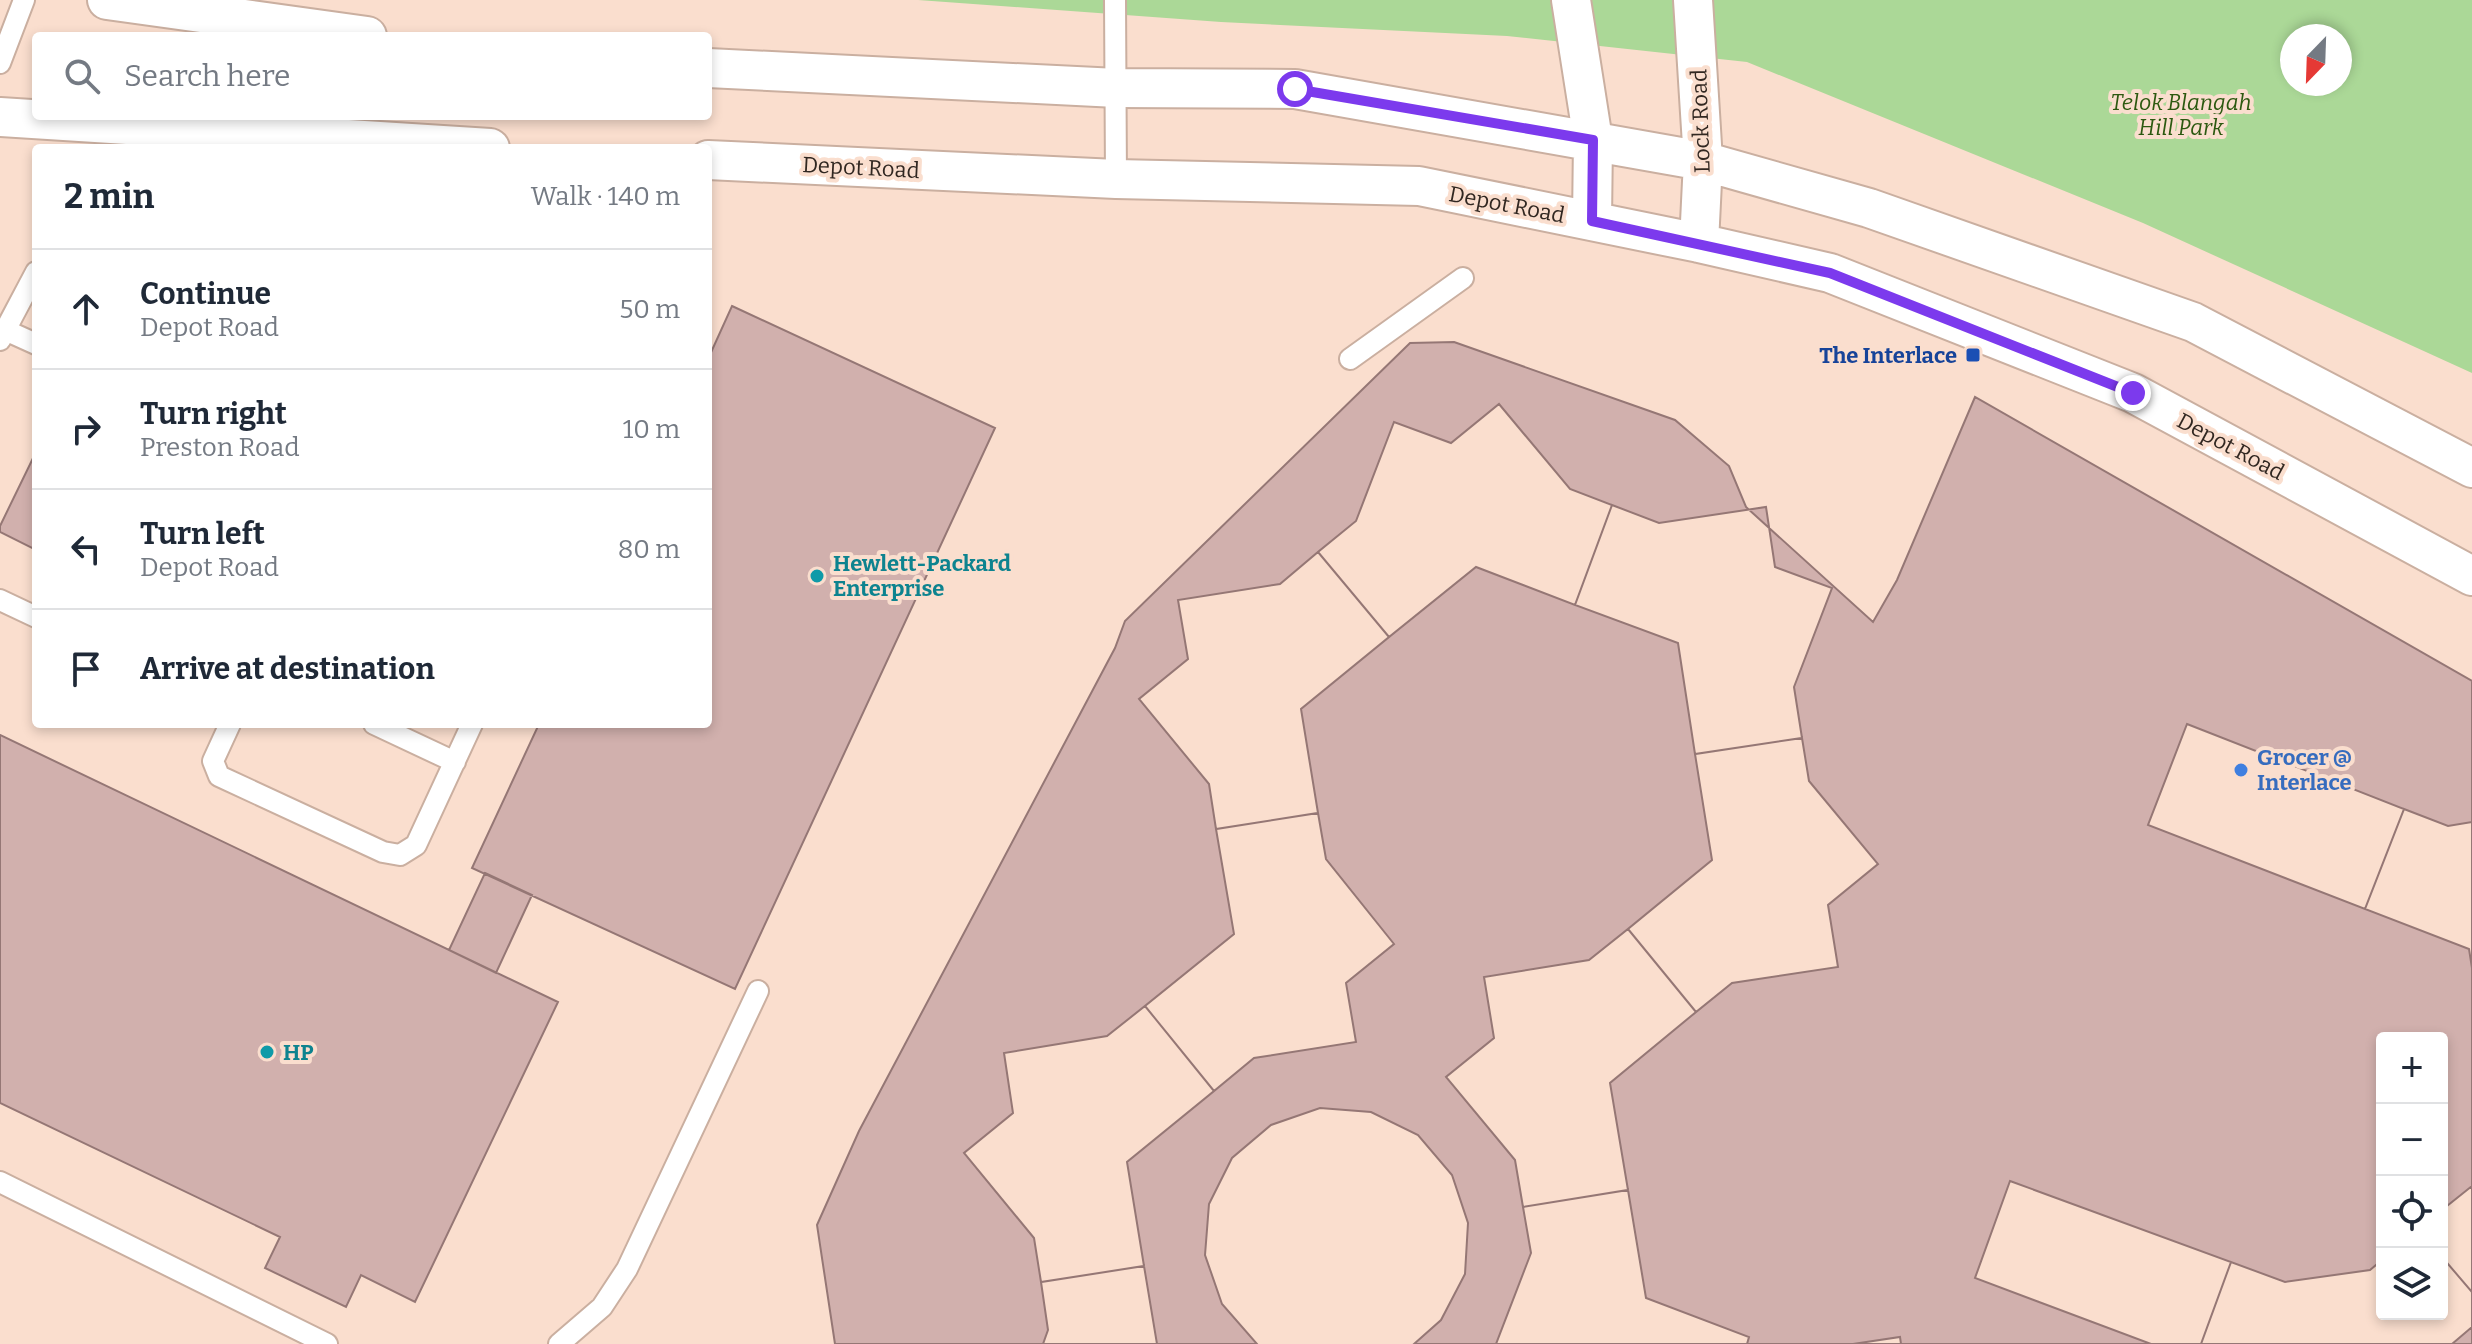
<!DOCTYPE html>
<meta charset="utf-8">
<style>
:root{--surface:#fff;--page:#f6f6f7;--text:#1f2937;--muted:#747a83;--line:#e0e1e3}
body{margin:0;font-family:Bitter,serif;background:var(--page);color:var(--text)}
.controls{position:absolute;right:24px;bottom:24px;display:grid;overflow:hidden;border-radius:8px;box-shadow:0 4px 12px #0003}
.controls button{width:72px;height:72px;display:grid;place-items:center;padding:0;border:0;border-bottom:2px solid var(--line);background:var(--surface);color:var(--text);font:40px sans-serif}
.compass{position:absolute;left:2280px;top:24px;width:72px;height:72px;border-radius:50%;background:var(--surface);box-shadow:0 4px 12px #0003;rotate:203deg}
.stop{position:absolute;width:24px;height:24px;margin:-18px;border:6px solid #7c3aed;border-radius:50%;background:#fff}
.stop.end{background:#7c3aed;border-color:#fff;box-shadow:0 2px 8px #0008}
.list{margin:0;padding:0;list-style:none}
h2{display:flex;justify-content:space-between;align-items:center;height:104px;margin:0;padding:0 32px;font-size:34px}
h2 small{font-size:26px;font-weight:400;color:var(--muted)}
.list li{display:grid;grid-template-columns:52px 1fr auto;gap:24px;align-items:center;box-sizing:border-box;height:120px;padding:0 32px;border-top:2px solid var(--line)}
.list b{display:block;font-size:30px;white-space:nowrap}
.list p{margin:0;font-size:26px;white-space:nowrap;color:var(--muted)}
.list em{font-size:26px;font-style:normal;color:var(--muted)}
.icon{flex:none;width:44px;height:44px;fill:none;stroke:currentColor;stroke-width:2;stroke-linecap:round;stroke-linejoin:round}
.map{position:relative;flex:none;width:2472px;height:1344px;overflow:hidden}
.search{position:absolute;background:var(--surface);box-shadow:0 4px 12px #0003;left:32px;top:32px;width:680px;height:88px;display:flex;align-items:center;gap:20px;box-sizing:border-box;padding:0 28px;border-radius:8px;color:var(--muted);font-size:30px}
.panel{position:absolute;background:var(--surface);box-shadow:0 4px 12px #0003;left:32px;top:144px;width:680px;height:584px;border-radius:8px}
.map>svg:first-child{display:block}
.green{fill:#abd897;fill-rule:evenodd}
.building{fill:#d1b0ad;stroke:#957775;stroke-width:2;fill-rule:evenodd}
.lines{fill:none;stroke-linecap:round;stroke-linejoin:round}
.lane-casing{stroke:#caafa0;stroke-width:24}
.street-casing{stroke:#caafa0;stroke-width:42}
.lane{stroke:#fff;stroke-width:20}
.street{stroke:#fff;stroke-width:38}
.route{stroke:#7c3aed;stroke-width:10}
.transit-dot{fill:#1a4fb4;stroke:#fadece;stroke-width:3}
.culture-dot{fill:#0f9aa8;stroke:#fadece;stroke-width:3}
.shop-dot{fill:#3f7fe0;stroke:#fadece;stroke-width:3}
.labels{text-anchor:middle;stroke-width:8;stroke-linejoin:round;paint-order:stroke}
.park-label{font-size:22px;font-style:italic;fill:#2c5910;stroke:#fadece}
.street-label{font-size:22px;fill:#312721;stroke:#fadece}
.transit-label{font-size:22px;font-weight:bold;fill:#164399;stroke:#fadece;text-anchor:end}
.culture-label{font-size:22px;font-weight:bold;fill:#0d838f;stroke:#fadece;text-anchor:start}
.shop-label{font-size:22px;font-weight:bold;fill:#366cbe;stroke:#fadece;text-anchor:start}
</style>
<div class="map">
<svg width="2472" height="1344" viewBox="0 0 2472 1344">
<rect width="100%" height="100%" fill="#fadece"/>
<path class="green" d="M918 0H2472V373L2143 223 1747 62 1507 36 1221 22ZM2292 36H2340V84H2292Z"/>
<path class="building" d="M732 306 995 428 735 989 472 868 539 724H708V359Z
M1454 342 1675 420 1729 466 1746 507 1873 622 1897 580 1975 397 2472 681V1344H1414L1441 1320 1465 1274 1468 1223 1452 1175 1418 1135 1371 1112 1320 1108 1271 1125 1232 1158 1209 1204 1205 1255 1222 1304 1257 1344H835L817 1225 859 1131 1115 648 1125 621 1410 343ZM2382 1038H2442V1314H2382Z
M1499 404 1570 489 1612 505 1575 605 1476 567 1389 637 1318 552 1356 521 1394 422 1451 443Z
M36 452V550L0 532V526Z
M1612 505 1659 523 1766 507 1775 567 1832 588 1794 687 1802 738 1695 754 1678 643 1575 605Z
M1318 552 1389 637 1301 709 1318 813 1216 829 1209 784 1139 699 1188 659 1178 600 1280 584Z
M2187 724 2404 809 2365 909 2148 825Z
M0 735 558 1002 415 1302 361 1275 346 1307 265 1268 280 1237 0 1103Z
M1802 738 1809 781 1878 864 1828 905 1838 967 1732 983 1696 1012 1628 929 1712 860 1695 754Z
M2404 809 2448 826 2472 822V968L2469 949 2365 909Z
M1318 813 1326 859 1394 944 1346 983 1356 1042 1254 1058 1214 1091 1145 1006 1234 934 1216 829Z
M485 873 532 895 496 973 449 950Z
M1628 929 1696 1012 1610 1083 1628 1190 1523 1207 1515 1160 1446 1077 1494 1038 1484 977 1589 960Z
M1145 1006 1214 1091 1127 1162 1144 1266 1041 1282 1034 1238 964 1153 1013 1113 1004 1053 1107 1036Z
M2010 1181 2231 1262 2201 1344H2151L1975 1278Z
M2472 1186V1292L2442 1257V1210Z
M1628 1190 1646 1298 1749 1337 1747 1344H1496L1531 1253 1523 1207Z
M2442 1257 2472 1292V1327L2452 1344H2201L2231 1262 2285 1282 2370 1270 2382 1260V1314H2442Z
M1144 1266 1157 1344H1043L1048 1330 1041 1282Z
M1900 1337 1901 1344H1853Z"/>
<g class="lines">
<defs>
<path id="lane" d="M1115 0 1116 179
M0 63 24 0
M5 330 36 344
M0 340 36 272
M1350 359 1463 278
M0 600 36 617
M230 724 213 761 219 776 383 852 400 855 416 845 472 724
M374 724 455 762
M0 1182 327 1344
M559 1344 602 1307 627 1269 758 991"/>
<path id="street" d="M107 0 367 36
M1571 0 1593 140 1592 221
M1693 0 1703 161 1699 243
M708 68 1117 88 1295 89 1703 161 1869 208 2193 322 2472 468
M0 117 490 148
M708 160 1116 179 1419 186 1699 243 1830 273 2133 393 2472 576"/>
</defs>
<use href="#lane" class="lane-casing"/>
<use href="#street" class="street-casing"/>
<use href="#lane" class="lane"/>
<use href="#street" class="street"/>
</g>
<g class="lines">
<path class="route" d="M1295 89 1593 140 1592 221 1830 273 2133 393"/>
</g>
<rect class="transit-dot" x="1965" y="347" width="16" height="16" rx="4"/>
<g class="culture-dot">
<circle cx="817" cy="576" r="8"/>
<circle cx="267" cy="1052" r="8"/>
</g>
<circle class="shop-dot" cx="2241" cy="770" r="8"/>
<g class="labels">
<g class="park-label">
<text x="2181" y="110">Telok Blangah<tspan x="2181" dy="25">Hill Park</tspan></text>
</g>
<g class="street-label">
<text transform="translate(1700 121) rotate(-92)" y="8">Lock Road</text>
<text transform="translate(861 167) rotate(3)" y="8">Depot Road</text>
<text transform="translate(1507 204) rotate(11)" y="8">Depot Road</text>
<text transform="translate(2231 446) rotate(28)" y="8">Depot Road</text>
</g>
<g class="transit-label">
<text x="1957" y="363">The Interlace</text>
</g>
<g class="culture-label">
<text x="833" y="571">Hewlett-Packard<tspan x="833" dy="25">Enterprise</tspan></text>
<text x="283" y="1060">HP</text>
</g>
<g class="shop-label">
<text x="2257" y="765">Grocer @<tspan x="2257" dy="25">Interlace</tspan></text>
</g>
</g>
</svg>
<div class="controls">
<button>+</button>
<button>−</button>
<button><svg class="icon" aria-label="locate" viewBox="0 0 24 24"><circle cx="12" cy="12" r="6"/><path d="M12 2v4M12 18v4M2 12h4M18 12h4"/></svg></button>
<button><svg class="icon" aria-label="layers" viewBox="0 0 24 24"><path d="M12 4l9 5-9 5-9-5zM3 14l9 5 9-5"/></svg></button>
</div>
<svg class="compass" viewBox="-18 -18 36 36"><path d="M0-13l5 13h-10z" fill="#e53935"/><path d="M0 13l5-13h-10z" fill="#747a83"/></svg>
<div class="stop" style="left:1295px;top:89px"></div>
<div class="stop end" style="left:2133px;top:393px"></div>
<div class="search"><svg class="icon" aria-label="search" viewBox="0 0 24 24"><circle cx="10" cy="10" r="6"/><path d="M15 15l6 6"/></svg>Search here</div>
<section class="panel">
<h2>2 min<small>Walk · 140 m</small></h2>
<ul class="list">
<li><svg class="icon" aria-label="ahead" viewBox="0 0 24 24"><path d="M12 20V5M6 11l6-6 6 6"/></svg><div><b>Continue</b><p>Depot Road</p></div><em>50 m</em></li>
<li><svg class="icon" aria-label="right" viewBox="0 0 24 24"><path d="M7 20v-9h11M14 6l5 5-5 5"/></svg><div><b>Turn right</b><p>Preston Road</p></div><em>10 m</em></li>
<li><svg class="icon" aria-label="left" viewBox="0 0 24 24"><path d="M17 20v-9H6M10 6l-5 5 5 5"/></svg><div><b>Turn left</b><p>Depot Road</p></div><em>80 m</em></li>
<li><svg class="icon" aria-label="arrive" viewBox="0 0 24 24"><path d="M6 21V4h12l-3 4 3 4H6"/></svg><div><b>Arrive at destination</b></div></li>
</ul>
</section>
</div>
